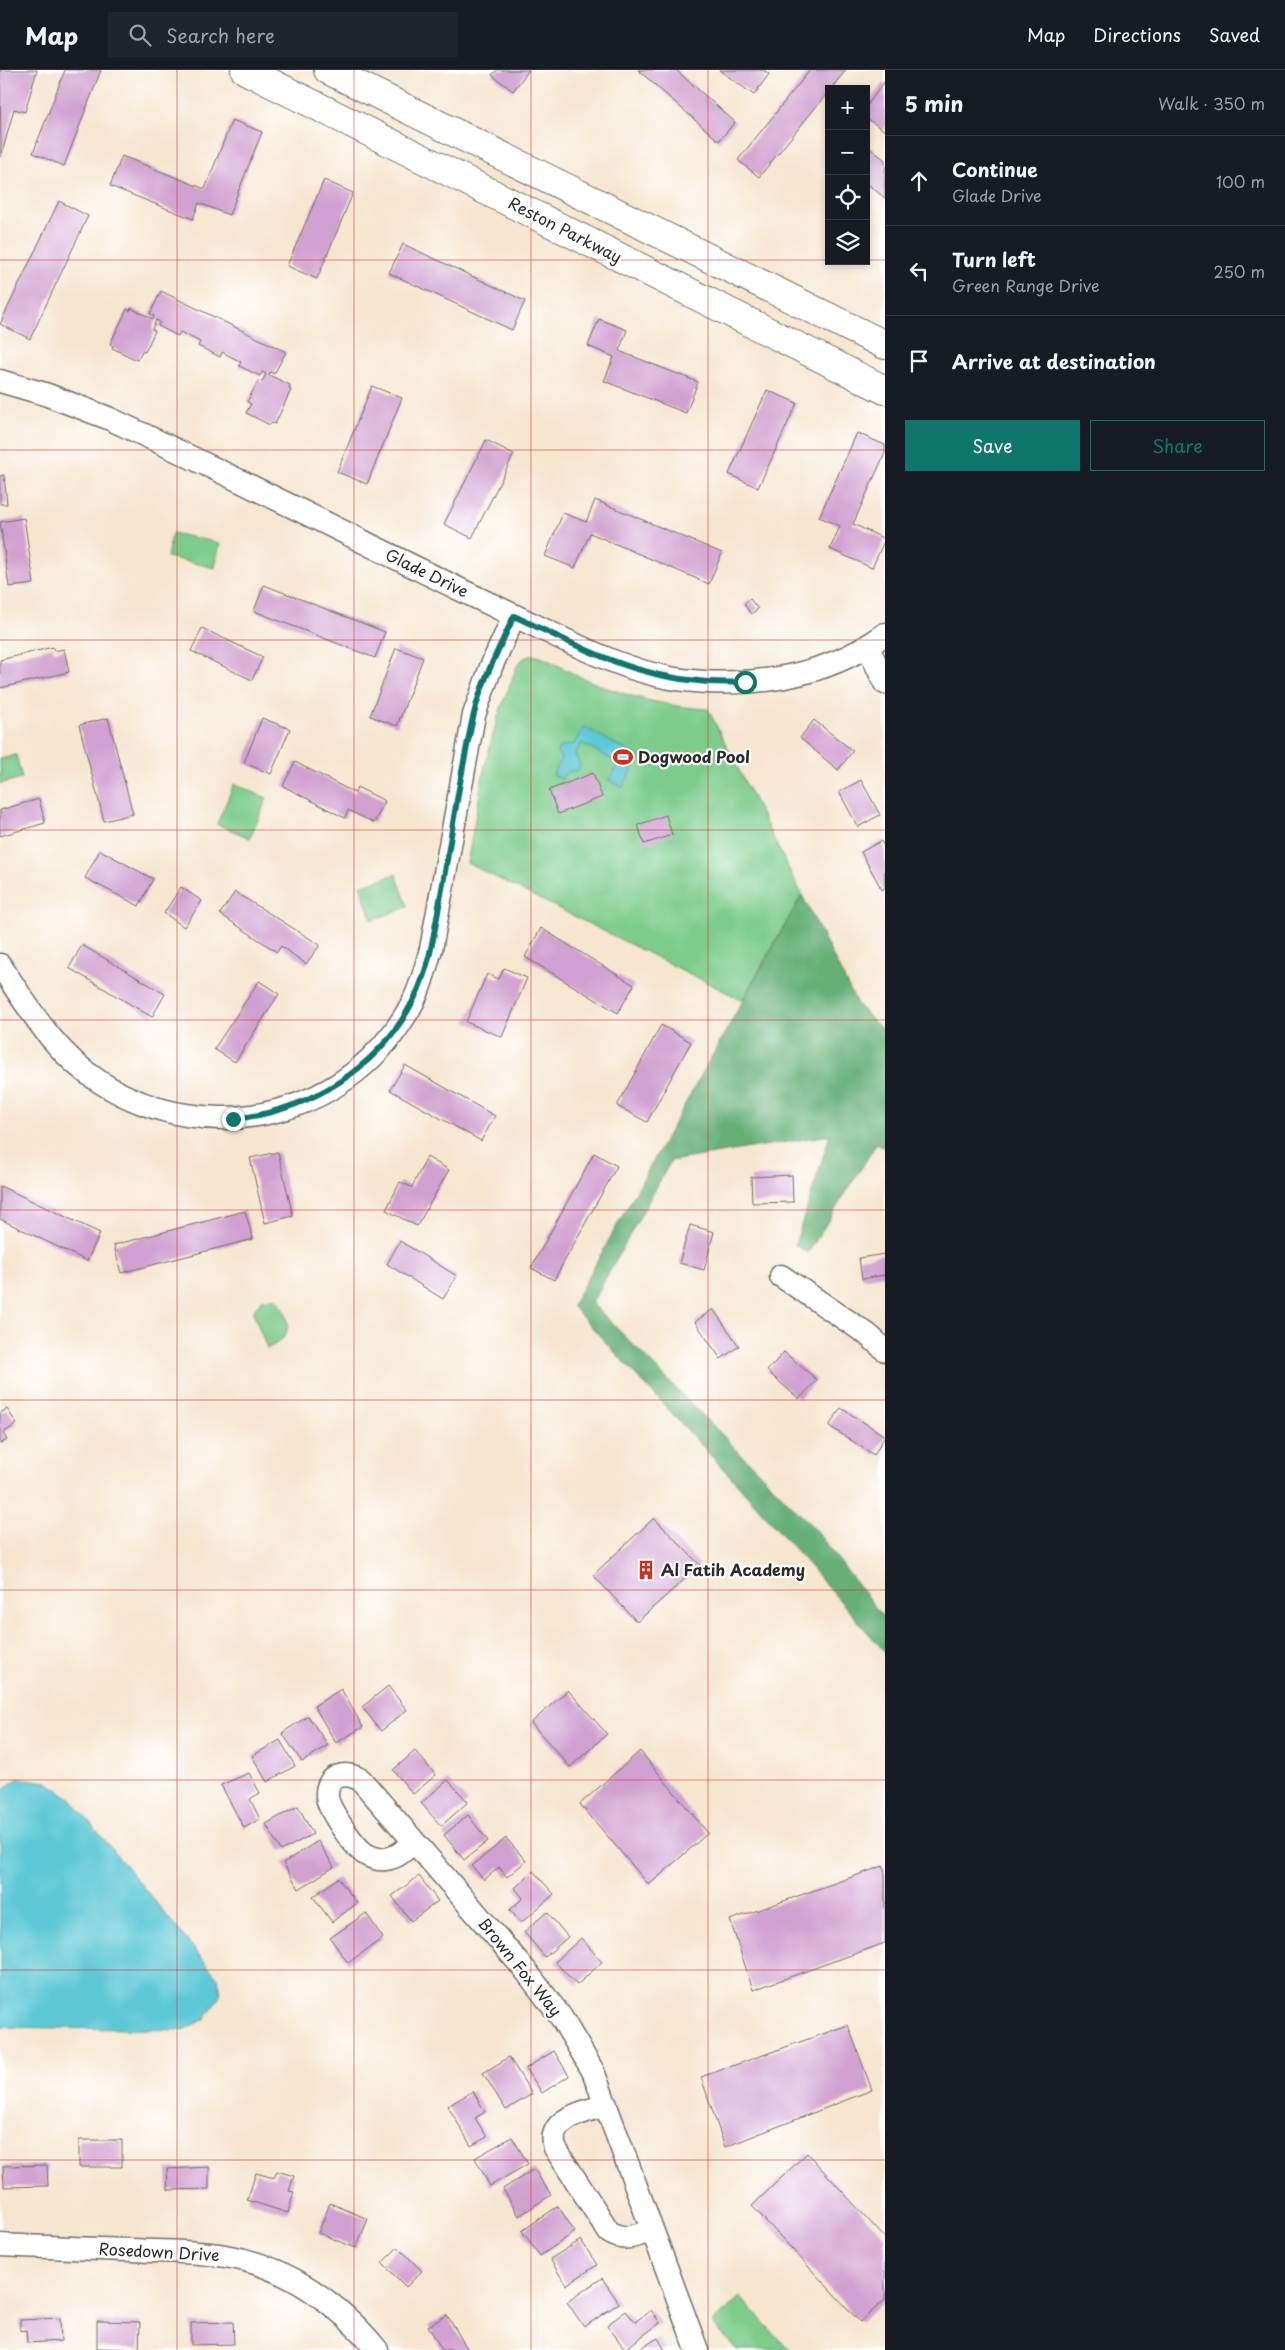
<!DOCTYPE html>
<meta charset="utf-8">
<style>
:root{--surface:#171b24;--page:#20242c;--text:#f1f3f6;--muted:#9ea1a6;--line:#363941;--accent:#0f766e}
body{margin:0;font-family:"Playpen Sans",sans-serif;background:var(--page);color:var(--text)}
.controls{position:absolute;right:15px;top:15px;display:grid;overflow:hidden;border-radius:0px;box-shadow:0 2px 8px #0003}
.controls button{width:45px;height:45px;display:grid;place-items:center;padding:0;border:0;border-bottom:1px solid var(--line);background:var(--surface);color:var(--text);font:25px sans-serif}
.stop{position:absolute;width:15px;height:15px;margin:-11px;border:4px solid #0f766e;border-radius:50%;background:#fff}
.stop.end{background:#0f766e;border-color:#fff;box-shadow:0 1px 5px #0008}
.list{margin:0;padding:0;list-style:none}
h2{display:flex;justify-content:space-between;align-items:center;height:65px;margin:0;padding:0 20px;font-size:21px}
h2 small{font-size:16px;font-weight:400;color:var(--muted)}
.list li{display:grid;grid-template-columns:32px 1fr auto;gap:15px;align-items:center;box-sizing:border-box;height:90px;padding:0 20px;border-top:1px solid var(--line)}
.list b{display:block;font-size:19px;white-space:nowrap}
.list p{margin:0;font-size:16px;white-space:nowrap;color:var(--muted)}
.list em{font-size:16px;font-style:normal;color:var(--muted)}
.actions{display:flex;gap:10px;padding:15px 20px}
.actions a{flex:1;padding:11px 0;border:1px solid var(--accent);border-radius:0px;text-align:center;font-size:18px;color:var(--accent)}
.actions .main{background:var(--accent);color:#fff}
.icon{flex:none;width:28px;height:28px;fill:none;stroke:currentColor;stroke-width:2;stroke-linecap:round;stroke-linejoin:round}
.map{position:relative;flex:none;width:885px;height:2280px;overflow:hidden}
header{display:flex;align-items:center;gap:30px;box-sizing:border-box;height:70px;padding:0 25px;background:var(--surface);border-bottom:1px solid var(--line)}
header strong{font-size:24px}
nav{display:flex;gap:28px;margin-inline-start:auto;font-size:18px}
.search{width:350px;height:45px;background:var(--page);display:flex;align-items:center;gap:12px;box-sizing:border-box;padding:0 18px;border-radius:0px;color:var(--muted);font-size:19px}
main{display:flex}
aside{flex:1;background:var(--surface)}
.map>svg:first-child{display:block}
.green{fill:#7dcc8c;stroke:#547c5c}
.forest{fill:#66b078;stroke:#486e52}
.water{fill:#5dc8d6;stroke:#447a80}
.building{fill:#d0a0d0}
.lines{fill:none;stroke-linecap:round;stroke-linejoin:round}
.minor-casing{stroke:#726c65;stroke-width:25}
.major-casing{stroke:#726c65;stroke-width:30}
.minor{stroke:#fff;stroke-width:22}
.major{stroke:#fff;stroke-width:28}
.route{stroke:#0f766e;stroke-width:6}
.grid{fill:none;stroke:#d62828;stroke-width:1;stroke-opacity:0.55}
.labels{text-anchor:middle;stroke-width:4.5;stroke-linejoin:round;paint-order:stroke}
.street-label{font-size:16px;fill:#2b2b2b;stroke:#fff}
.poi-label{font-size:16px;font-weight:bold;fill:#2b2b2b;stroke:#fff;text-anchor:start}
</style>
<header>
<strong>Map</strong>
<div class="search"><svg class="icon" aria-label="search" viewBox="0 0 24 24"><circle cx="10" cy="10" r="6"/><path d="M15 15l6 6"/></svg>Search here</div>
<nav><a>Map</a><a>Directions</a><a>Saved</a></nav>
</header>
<main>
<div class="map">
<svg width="885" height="2280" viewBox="0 0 885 2280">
<rect width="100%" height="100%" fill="#fff"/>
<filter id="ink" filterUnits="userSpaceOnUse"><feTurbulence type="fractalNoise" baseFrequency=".02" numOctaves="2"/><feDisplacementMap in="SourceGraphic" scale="10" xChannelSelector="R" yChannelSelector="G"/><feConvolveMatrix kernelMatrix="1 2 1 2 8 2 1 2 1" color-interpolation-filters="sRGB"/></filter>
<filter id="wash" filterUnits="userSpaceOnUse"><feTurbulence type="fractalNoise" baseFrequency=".0096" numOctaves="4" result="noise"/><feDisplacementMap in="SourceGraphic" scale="20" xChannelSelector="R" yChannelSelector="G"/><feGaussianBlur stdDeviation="1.12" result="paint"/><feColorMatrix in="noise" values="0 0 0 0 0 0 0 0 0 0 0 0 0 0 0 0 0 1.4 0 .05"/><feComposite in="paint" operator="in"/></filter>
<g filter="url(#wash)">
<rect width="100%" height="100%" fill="#f6e6d0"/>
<path class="green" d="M172 463 220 473 215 498 167 487Z
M533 585C549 588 563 599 578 606 618 624 664 637 708 639L802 825 742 930 467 793 485 695 498 646 517 596 524 588Z
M16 685 22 708 0 714V689Z
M234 714 267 728 250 768 217 754Z
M396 804 408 837 372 850 360 816Z
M275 1228C285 1236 293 1256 283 1268 280 1272 272 1276 267 1279L253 1242 262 1229Z
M740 2227 789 2280H737L712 2253Z"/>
<path class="forest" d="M802 825 857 934 885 962V1078L877 1073 808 1183 795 1175 830 1065 671 1091 592 1233 813 1457 885 1550V1582L740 1417 572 1236Z"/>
<path class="water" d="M584 657 639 687 622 718 609 710 618 693 582 673 575 684 580 695 578 700 566 702 562 709 553 705 561 689 557 682 560 677 574 674Z
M19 1708 47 1712 69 1727 218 1908 221 1924 206 1948 183 1960 0 1957V1721Z"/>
<g id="blocks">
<path class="building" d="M0 0H37L25 42 14 39 1 87Z
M65 0H101L64 96 33 83Z
M497 0H529L513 21 492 5Z
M638 0H676L735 52 719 71Z
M719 0H764L769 4 754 25Z
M810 0H846L759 107 738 90Z
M885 11V61L866 48V37Z
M232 50 262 62 229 145 199 133 193 149 110 116 122 86 205 119Z
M866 75 885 90V128L866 113Z
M324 110 353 123 317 209 287 196Z
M59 131 88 146 30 269 0 254Z
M403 174 525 231 512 260 389 203Z
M161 221 286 282 274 304 270 302 269 305 290 315 289 319 291 320 275 354 272 353 270 355 246 343 251 334 247 332 258 311 262 312 266 304 262 302 260 306 239 296 241 292 222 282 220 287 198 276 200 272 180 262 178 266 158 256 160 252 156 250 152 259 155 261 145 282 142 281 137 290 112 278 113 276 110 274 127 239 130 241 131 238 153 249 154 246 150 244Z
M599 249 627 260 619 281 698 312 686 343 604 311 614 287 588 276Z
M372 316 402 328 367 414 337 402Z
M767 320 797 333 758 418 729 404Z
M857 363 885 375V383L853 454 885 469 872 498 830 479 840 456 819 447Z
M486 370 514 384 472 468 444 454Z
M4 405 7 434H0V406Z
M595 430 722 483 709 514 590 463 575 498 545 486 563 443 586 452Z
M24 448 34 514 9 517 0 452Z
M264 515 385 562 375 588 254 541Z
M750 529 758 539 751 544 744 534Z
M202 558 263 587 252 610 191 581Z
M53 577 54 581 64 579 69 602 0 618V590Z
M396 578 423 588 397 656 370 646Z
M108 648 133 744 104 751 79 655Z
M262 648 290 659 271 704 244 693Z
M814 650 853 681 838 700 800 668Z
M295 692 355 723 357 717 385 731 374 753 348 740 345 748 283 716Z
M593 703 602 727 558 744 549 720Z
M861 710 880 745 858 757 839 722Z
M39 729 45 753 0 766V740Z
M666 745 672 765 644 774 638 755Z
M881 771 885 778V818L882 820 861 782Z
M100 780 153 809 139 836 85 808Z
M181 817 202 831 184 857 164 843Z
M235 822 320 875 306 894 281 876 277 882 220 844Z
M541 858 634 915 618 943 525 887Z
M82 875 165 924 152 947 69 898Z
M504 898 527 908 502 967 466 952 487 904 499 909Z
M259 911 279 924 235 992 214 979Z
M661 955 691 972 647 1052 617 1036Z
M405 995 495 1046 481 1071 390 1020Z
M278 1082 293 1146 265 1153 250 1088Z
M594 1083 617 1096 554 1210 531 1198Z
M427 1087 449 1100 417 1156 386 1140 400 1112 412 1117Z
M792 1105 793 1132 752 1133 751 1107Z
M0 1116 100 1163 87 1191 0 1149Z
M245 1141 253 1169 121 1203 114 1175Z
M690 1155 714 1162 704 1200 679 1193Z
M400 1171 457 1206 443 1229 387 1194Z
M885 1184V1205L862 1209 859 1188Z
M713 1239 739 1276 721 1289 695 1252Z
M784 1282 817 1310 799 1329 767 1301Z
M841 1338 885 1366 874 1385 829 1356Z
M7 1339 17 1354 3 1363 7 1370 0 1374V1343Z
M654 1448 700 1495 637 1552 593 1505Z
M388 1616 407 1640 381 1661 362 1637Z
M341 1619 363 1657 336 1673 314 1636Z
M568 1620 607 1664 570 1697 531 1653Z
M308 1646 328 1675 302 1692 282 1663Z
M280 1670 295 1696 267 1712 252 1686Z
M415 1681 436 1705 413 1724 393 1700Z
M640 1681 708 1763 649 1815 580 1734Z
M249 1703 260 1723 250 1729 260 1749 244 1758 221 1715Z
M448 1710 468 1732 441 1756 421 1733Z
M298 1736 313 1764 281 1781 266 1754Z
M468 1745 488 1771 464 1790 444 1765Z
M506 1768 526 1791 507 1807 499 1797 484 1810 472 1796Z
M318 1771 334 1797 299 1819 283 1793Z
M883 1796 885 1803V1873L753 1920 730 1850Z
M533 1801 554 1824 521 1853 510 1840 523 1828 515 1818Z
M419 1806 438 1831 411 1851 392 1826Z
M338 1808 357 1833 332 1852 313 1827Z
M547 1842 568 1867 545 1887 524 1862Z
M366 1843 383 1868 348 1893 330 1868Z
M581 1868 602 1892 577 1915 555 1892Z
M848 1955 872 2020 725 2077 701 2007Z
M554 1981 569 2006 542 2023 526 1998Z
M509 1987 532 2024 506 2040 483 2003Z
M473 2021 485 2042 475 2048 487 2067 471 2076 448 2036Z
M512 2067 528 2094 490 2116 475 2088Z
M79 2070H122V2097H79Z
M807 2083 885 2168V2230L860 2252 752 2136Z
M47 2095 48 2116 4 2117 3 2096Z
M209 2097V2119L168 2120 167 2099Z
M534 2099 551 2125 519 2146 503 2119Z
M277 2101 294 2106 289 2121 294 2122 288 2143 247 2130 256 2103 274 2108Z
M330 2133 368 2149 356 2178 318 2163Z
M558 2136 575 2162 540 2186 522 2161Z
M581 2170 597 2195 566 2215 550 2189Z
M398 2177 422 2201 406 2217 382 2193Z
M602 2208 619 2233 584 2257 567 2232Z
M651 2240 660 2253 625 2279 607 2255 626 2241 635 2252Z
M447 2245 468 2280H442L428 2256Z
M60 2248 61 2271 27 2273 26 2260 20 2261V2250Z
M97 2251 140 2252 139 2279 97 2278Z
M233 2252 234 2274 191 2275V2253Z
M658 2268 665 2280H638Z"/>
</g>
</g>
<g filter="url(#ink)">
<use href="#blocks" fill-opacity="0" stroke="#726c65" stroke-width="1"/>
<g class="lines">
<defs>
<path id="minor" d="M0 311 45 324 108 348C227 403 345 463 463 521 496 537 529 553 563 569 597 585 632 601 670 608 742 620 826 609 885 564
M868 577 885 613
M0 895C29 938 55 984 100 1012 210 1082 354 1047 414 930 422 914 426 896 431 879L474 645 491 597 514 546
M781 1206 867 1264 885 1280
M414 1772C406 1779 397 1788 385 1789 380 1790 372 1788 367 1785 355 1779 327 1738 327 1726 326 1704 346 1701 361 1710L526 1901 561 1947 593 2001 697 2280
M606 2035C585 2042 546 2048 555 2078L609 2162C624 2172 635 2166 651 2161
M0 2175C44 2177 89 2179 133 2180 164 2182 195 2181 225 2186 285 2195 340 2234 377 2280"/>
<path id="major" d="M245 0 885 320
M328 0 885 275"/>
</defs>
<use href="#minor" class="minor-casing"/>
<use href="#major" class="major-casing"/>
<use href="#minor" class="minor"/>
<use href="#major" class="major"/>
</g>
</g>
<g class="lines" filter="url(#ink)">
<path class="route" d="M233 1049C309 1041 379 999 414 929 431 895 435 856 442 819 452 762 460 704 473 648 481 612 499 579 514 546 595 584 652 617 745 612"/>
</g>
<path class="grid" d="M177 0V2280M354 0V2280M531 0V2280M708 0V2280M0 190H829M866 190H885M0 380H885M0 570H885M0 760H885M0 950H885M0 1140H885M0 1330H885M0 1520H885M0 1710H885M0 1900H885M0 2090H885"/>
<defs>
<symbol id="stadium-bare" viewBox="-9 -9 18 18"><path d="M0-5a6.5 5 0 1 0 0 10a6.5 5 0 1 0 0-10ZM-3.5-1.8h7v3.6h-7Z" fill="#c8321e" stroke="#fff" stroke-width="2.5" paint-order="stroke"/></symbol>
<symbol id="building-bare" viewBox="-9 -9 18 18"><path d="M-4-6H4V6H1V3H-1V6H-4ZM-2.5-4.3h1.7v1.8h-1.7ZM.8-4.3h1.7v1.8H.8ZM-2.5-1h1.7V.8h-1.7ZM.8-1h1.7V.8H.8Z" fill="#c8321e" stroke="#fff" stroke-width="2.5" paint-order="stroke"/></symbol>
</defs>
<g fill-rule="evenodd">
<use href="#stadium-bare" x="609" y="673" width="28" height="28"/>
<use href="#building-bare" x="632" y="1486" width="28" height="28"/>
</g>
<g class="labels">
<g class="street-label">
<text transform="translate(565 160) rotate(27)" y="6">Reston Parkway</text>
<text transform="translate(427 503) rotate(26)" y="6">Glade Drive</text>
<text transform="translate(520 1897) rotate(51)" y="6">Brown Fox Way</text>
<text transform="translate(159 2182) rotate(3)" y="6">Rosedown Drive</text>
</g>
<g class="poi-label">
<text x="638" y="693">Dogwood Pool</text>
<text x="661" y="1506">Al Fatih Academy</text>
</g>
</g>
</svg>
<div class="controls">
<button>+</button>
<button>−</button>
<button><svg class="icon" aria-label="locate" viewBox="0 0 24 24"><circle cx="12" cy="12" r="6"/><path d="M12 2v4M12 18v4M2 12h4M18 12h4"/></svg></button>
<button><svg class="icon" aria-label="layers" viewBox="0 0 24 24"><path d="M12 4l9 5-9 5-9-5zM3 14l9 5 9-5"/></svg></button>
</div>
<div class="stop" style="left:745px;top:612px"></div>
<div class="stop end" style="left:233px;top:1049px"></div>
</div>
<aside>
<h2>5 min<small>Walk · 350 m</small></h2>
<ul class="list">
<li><svg class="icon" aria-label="ahead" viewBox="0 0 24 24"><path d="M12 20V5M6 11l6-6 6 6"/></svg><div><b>Continue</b><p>Glade Drive</p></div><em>100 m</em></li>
<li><svg class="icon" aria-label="left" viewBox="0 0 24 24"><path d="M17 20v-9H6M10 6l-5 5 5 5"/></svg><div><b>Turn left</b><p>Green Range Drive</p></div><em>250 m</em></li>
<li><svg class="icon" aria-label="arrive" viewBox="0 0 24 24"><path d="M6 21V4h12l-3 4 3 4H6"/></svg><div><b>Arrive at destination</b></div></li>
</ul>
<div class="actions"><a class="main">Save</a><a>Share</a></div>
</aside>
</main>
